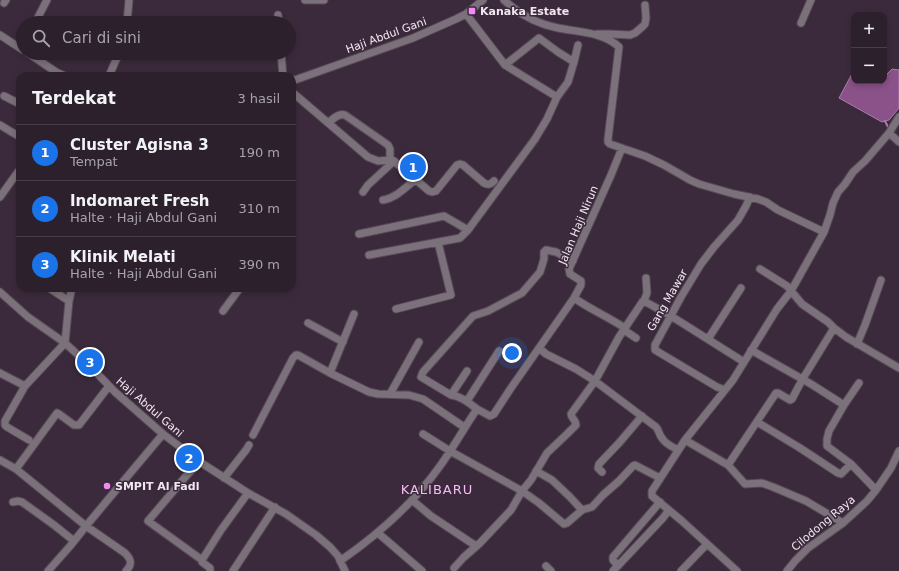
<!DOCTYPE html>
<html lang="id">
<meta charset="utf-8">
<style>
:root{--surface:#2c202c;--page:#342834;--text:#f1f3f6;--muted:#a6a3a9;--line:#483e48;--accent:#1a73e8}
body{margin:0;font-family:"DejaVu Sans",sans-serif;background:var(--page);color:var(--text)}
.controls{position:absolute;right:12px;top:12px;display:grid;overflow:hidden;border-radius:8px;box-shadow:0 2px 6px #0003}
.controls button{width:36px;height:36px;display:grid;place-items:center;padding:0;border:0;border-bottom:1px solid var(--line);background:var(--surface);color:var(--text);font:20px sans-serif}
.you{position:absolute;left:512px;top:353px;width:14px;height:14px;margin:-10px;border:3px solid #fff;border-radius:50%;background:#1a73e8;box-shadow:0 0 0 6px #1a73e833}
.badge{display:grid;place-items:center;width:26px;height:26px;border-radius:50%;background:var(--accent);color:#fff;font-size:13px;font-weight:700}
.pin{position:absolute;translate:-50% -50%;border:2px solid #fff;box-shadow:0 1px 4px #0006}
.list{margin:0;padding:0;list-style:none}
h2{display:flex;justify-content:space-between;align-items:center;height:52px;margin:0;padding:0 16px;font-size:17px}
h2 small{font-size:13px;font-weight:400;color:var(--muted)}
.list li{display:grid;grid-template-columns:26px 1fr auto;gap:12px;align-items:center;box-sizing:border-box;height:56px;padding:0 16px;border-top:1px solid var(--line)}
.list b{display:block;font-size:15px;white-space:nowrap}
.list p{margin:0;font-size:13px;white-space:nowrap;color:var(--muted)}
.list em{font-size:13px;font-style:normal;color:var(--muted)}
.icon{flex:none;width:22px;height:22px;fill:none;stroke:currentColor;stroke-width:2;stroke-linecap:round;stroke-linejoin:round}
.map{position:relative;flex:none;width:899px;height:571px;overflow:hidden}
.search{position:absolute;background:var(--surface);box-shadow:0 2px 6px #0003;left:16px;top:16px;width:280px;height:44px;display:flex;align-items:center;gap:10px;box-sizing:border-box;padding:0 14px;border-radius:22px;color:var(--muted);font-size:15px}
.panel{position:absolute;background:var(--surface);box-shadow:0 2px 6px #0003;left:16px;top:72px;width:280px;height:220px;border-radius:12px}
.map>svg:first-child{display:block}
.water{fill:#8a5289;stroke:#a97ea8}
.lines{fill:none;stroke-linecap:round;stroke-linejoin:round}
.stream{stroke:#a97ea8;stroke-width:2}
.minor-casing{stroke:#584858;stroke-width:9}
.minor{stroke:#7b717a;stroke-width:7}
.poi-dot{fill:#f38af1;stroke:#3b2a3b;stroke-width:1.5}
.labels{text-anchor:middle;stroke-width:3;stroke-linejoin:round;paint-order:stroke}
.poi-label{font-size:11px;font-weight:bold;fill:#f2e6f1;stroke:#3b2a3b;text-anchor:start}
.street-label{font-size:11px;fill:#f2e6f1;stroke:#3b2a3b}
.quarter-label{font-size:13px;letter-spacing:1px;fill:#f6bbf4;stroke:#3b2a3b}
</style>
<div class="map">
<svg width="899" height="571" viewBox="0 0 899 571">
<rect width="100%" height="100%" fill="#3b2a3b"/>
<path class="water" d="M892 69 899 70V108L889 120 882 122 839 98 854 70V81H884V77Z"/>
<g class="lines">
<path class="stream" d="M885 121 888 127"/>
<defs>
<path id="minor" d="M305 0H324
M504 0C519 14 538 24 558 28 577 32 604 32 619 47L608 139V142L610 144 645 156 664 165 690 180 699 184 734 194 758 199 766 202 778 210 824 232 791 291 777 309 733 380 685 440 652 491V496L682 521 737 571
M4 3 6 0
M466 14 505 65 557 97
M278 15 279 23
M35 23 47 0
M127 23 129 0
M801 23 811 0
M597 34H610L630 35 635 33 642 27 645 24 646 18 645 5
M0 35 23 50
M28 53 56 72 65 76
M281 53 283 76
M505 65 539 38 558 52 574 62
M109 76 119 53
M292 81 413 38 456 19 466 14 483 0
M292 92 368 157 378 161 390 160 394 161 429 191 432 192 436 191 457 165 460 164 463 165 484 183C488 185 490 185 494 181
M4 96 20 104
M328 123C333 119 338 113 345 115L388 145 390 149V160
M0 125 20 137
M889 133 899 117
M363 192 368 185 394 161
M0 197 20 169
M383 200C396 198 406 187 416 179
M824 232 830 215 833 203 838 192 845 184 853 172 865 161 889 133 899 142
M359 234 444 216 468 230 535 139 547 119 557 97 568 82 574 62 578 45
M369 255 460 238 468 230
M760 269 787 286 802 304 828 322 834 328 846 337 899 368
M49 288 69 301
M0 292 28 317 65 343 88 364 115 392 163 434 200 462 248 493 286 514 316 535 330 547 338 556 345 571
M574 298C590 309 608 317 625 328
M644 301 647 293 646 278
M396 309 451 295 438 242
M223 311 240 288
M308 323 343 342
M624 330 636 338
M708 339 741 288
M65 343 69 301 72 288
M857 344 865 325 881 280
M539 348 546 354 576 369 595 381 656 427C659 430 659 435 662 438 665 444 673 447 678 450
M751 350 811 384 844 405 829 431 827 439V446L851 464
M467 371 451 395C461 396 469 403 477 409
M0 373 25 386
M330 373 354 314
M725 390 717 387 655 350V345L681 297 701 264 714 247 738 220 746 206 750 197
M390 394 419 342
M451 395 421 377 423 372 473 316 488 311 522 293 540 272 544 259V252L546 250 556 252 573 261
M467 401 499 351
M844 405 859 383
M757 422 800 448 838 473 841 474 851 464 876 490
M423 434 450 451 522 491 539 503 564 524 567 523 582 510 592 507 603 495 619 481 633 466 635 465 660 478
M253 435 293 358 296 355H298L330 373 369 392 378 394 409 395 423 399 464 427
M29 440 7 427 5 425V421L25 386 65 343
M685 440 728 465 745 484 762 483 773 487 806 501 843 523
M0 460 16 469 86 526 125 553C131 559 133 564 126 571
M200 462 187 475 148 521 202 560
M728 465 776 393H778L790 400 792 399 802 380 834 328
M16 469 57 413 59 414 74 425H79L109 386
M536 471 552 480 570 497 582 510
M602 472 598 468 599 464 619 443 642 416
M224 478 246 450 249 445
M412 500 431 516 476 546
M13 502 18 501 22 502 54 525 74 541
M378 533 422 571
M340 561C379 534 413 504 440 466 453 448 464 428 477 409L490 416 494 414 511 388 574 298 581 285V281L570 274 569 269 611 175 622 148
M546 566 551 571
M618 566 613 560V557L660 502
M454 568 464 557 480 543 511 510 522 491 531 480 547 453 567 434 576 425C576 420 571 418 571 414L595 381 619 337 643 301H644L671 316 744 362
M48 571 71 545 86 526 101 508 163 434
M210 571V568L202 562V560L221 530 248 493
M233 571 275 507
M613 571 663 518 669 510
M681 571 707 544
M787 571 795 561 808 548 843 523 867 501 876 490 891 468 899 451"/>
</defs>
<use href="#minor" class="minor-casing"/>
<use href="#minor" class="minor"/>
</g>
<g class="poi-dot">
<rect x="468" y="7" width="8" height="8" rx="2"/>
<circle cx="107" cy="486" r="4"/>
</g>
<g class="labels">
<g class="poi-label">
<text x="480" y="15">Kanaka Estate</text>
<text x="115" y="490">SMPIT Al Fadl</text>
</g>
<g class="street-label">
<text transform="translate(386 35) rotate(-20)" y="4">Haji Abdul Gani</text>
<text transform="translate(578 225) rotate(-67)" y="4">Jalan Haji Nirun</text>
<text transform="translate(667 300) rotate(-60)" y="4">Gang Mawar</text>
<text transform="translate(150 407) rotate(41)" y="4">Haji Abdul Gani</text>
<text transform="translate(823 523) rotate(-40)" y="4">Cilodong Raya</text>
</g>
<g class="quarter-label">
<text x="437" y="494">KALIBARU</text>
</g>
</g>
</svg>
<div class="controls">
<button>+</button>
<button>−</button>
</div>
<div class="you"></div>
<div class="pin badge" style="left:413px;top:167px">1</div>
<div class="pin badge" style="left:189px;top:458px">2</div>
<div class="pin badge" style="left:90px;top:362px">3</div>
<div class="search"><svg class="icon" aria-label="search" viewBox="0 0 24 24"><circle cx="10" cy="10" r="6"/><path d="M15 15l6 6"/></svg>Cari di sini</div>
<section class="panel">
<h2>Terdekat<small>3 hasil</small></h2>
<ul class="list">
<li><span class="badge">1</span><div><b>Cluster Agisna 3</b><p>Tempat</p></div><em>190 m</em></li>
<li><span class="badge">2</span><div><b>Indomaret Fresh</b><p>Halte · Haji Abdul Gani</p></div><em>310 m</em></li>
<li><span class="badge">3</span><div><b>Klinik Melati</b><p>Halte · Haji Abdul Gani</p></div><em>390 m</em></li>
</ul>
</section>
</div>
